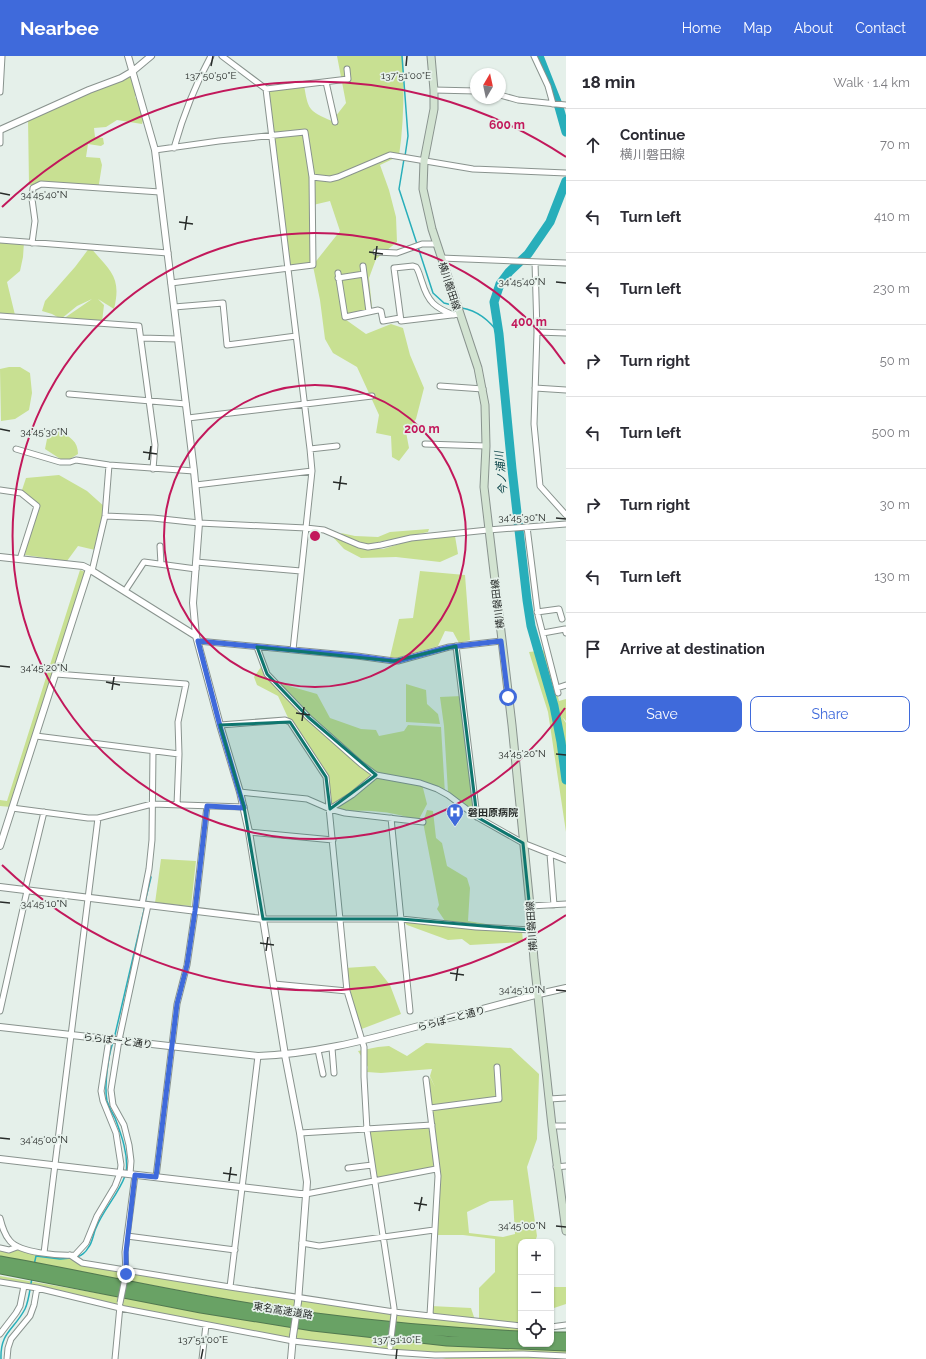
<!DOCTYPE html>
<meta charset="utf-8">
<style>
:root{--surface:#fff;--page:#f2f2f3;--text:#2b2b33;--muted:#7c7c81;--line:#e1e1e2;--accent:#3f6adb}
body{margin:0;font-family:Raleway,"Noto Sans JP",sans-serif;background:var(--page);color:var(--text)}
.controls{position:absolute;right:12px;bottom:12px;display:grid;overflow:hidden;border-radius:8px;box-shadow:0 1px 3px #0004}
.controls button{width:36px;height:36px;display:grid;place-items:center;padding:0;border:0;border-bottom:1px solid var(--line);background:var(--surface);color:var(--text);font:20px sans-serif}
.compass{position:absolute;left:470px;top:12px;width:36px;height:36px;border-radius:50%;background:var(--surface);box-shadow:0 1px 3px #0004;rotate:9deg}
.stop{position:absolute;width:12px;height:12px;margin:-9px;border:3px solid #3f6adb;border-radius:50%;background:#fff}
.stop.end{background:#3f6adb;border-color:#fff;box-shadow:0 1px 4px #0008}
.list{margin:0;padding:0;list-style:none}
h2{display:flex;justify-content:space-between;align-items:center;height:52px;margin:0;padding:0 16px;font-size:17px}
h2 small{font-size:13px;font-weight:400;color:var(--muted)}
.list li{display:grid;grid-template-columns:26px 1fr auto;gap:12px;align-items:center;box-sizing:border-box;height:72px;padding:0 16px;border-top:1px solid var(--line)}
.list b{display:block;font-size:15px;white-space:nowrap}
.list p{margin:0;font-size:13px;white-space:nowrap;color:var(--muted)}
.list em{font-size:13px;font-style:normal;color:var(--muted)}
.actions{display:flex;gap:8px;padding:12px 16px}
.actions a{flex:1;padding:9px 0;border:1px solid var(--accent);border-radius:8px;text-align:center;font-size:14px;color:var(--accent)}
.actions .main{background:var(--accent);color:#fff}
.icon{flex:none;width:22px;height:22px;fill:none;stroke:currentColor;stroke-width:2;stroke-linecap:round;stroke-linejoin:round}
.map{position:relative;flex:none;width:566px;height:1303px;overflow:hidden}
header{display:flex;align-items:center;gap:24px;box-sizing:border-box;height:56px;padding:0 20px;background:var(--accent);color:#fff}
header strong{font-size:19px}
nav{display:flex;gap:22px;margin-inline-start:auto;font-size:14px}
main{display:flex}
aside{flex:1;background:var(--surface)}
.map>svg:first-child{display:block}
.green{fill:#c8e092;fill-rule:evenodd}
.lines{fill:none;stroke-linecap:round;stroke-linejoin:round}
.stream{stroke:#28aeba;stroke-width:1.5}
.river{stroke:#28aeba;stroke-width:9}
.minor-casing{stroke:#89938e;stroke-width:7}
.tertiary-casing{stroke:#89938e;stroke-width:8}
.secondary-casing{stroke:#89938e;stroke-width:9}
.motorway-casing{stroke:#527950;stroke-width:11}
.minor{stroke:#fff;stroke-width:5}
.tertiary{stroke:#fff;stroke-width:6}
.secondary{stroke:#d2e3d1;stroke-width:7}
.motorway{stroke:#69a265;stroke-width:9}
.minor-bridge-casing{stroke:#89938e;stroke-width:7;stroke-linecap:butt}
.tertiary-bridge-casing{stroke:#89938e;stroke-width:8;stroke-linecap:butt}
.minor-bridge{stroke:#fff;stroke-width:5}
.tertiary-bridge{stroke:#fff;stroke-width:6}
.route{stroke:#3f6adb;stroke-width:5}
.marked{fill:#0f766e;fill-opacity:0.2;stroke:#0f766e;stroke-width:3;stroke-linejoin:round}
.ticks{fill:none;stroke:#282c2a;stroke-width:1.5}
.ring{fill:none;stroke:#c2185b;stroke-width:2}
.labels{text-anchor:middle;stroke-width:3.5;stroke-linejoin:round;paint-order:stroke}
.street-label{font-size:10px;fill:#282c2a;stroke:#e5f0ea}
.poi-label{font-size:10px;font-weight:bold;fill:#282c2a;stroke:#e5f0ea;text-anchor:start}
.water-label{font-size:11px;font-style:italic;fill:#094348;stroke:#e5f0ea}
.ticks-label{font-size:10px;text-anchor:middle;fill:#282c2a;stroke:#e5f0ea;stroke-width:3.5;stroke-linejoin:round;paint-order:stroke}
.centre{fill:#c2185b;stroke:#e5f0ea;stroke-width:2}
.ring-label{font-size:12px;text-anchor:middle;font-weight:bold;fill:#c2185b;stroke:#e5f0ea;stroke-width:3.5;stroke-linejoin:round;paint-order:stroke}
</style>
<header>
<strong>Nearbee</strong>
<nav><a>Home</a><a>Map</a><a>About</a><a>Contact</a></nav>
</header>
<main>
<div class="map">
<svg width="566" height="1303" viewBox="0 0 566 1303">
<rect width="100%" height="100%" fill="#e5f0ea"/>
<path class="green" d="M337 0H403C404 33 404 67 399 100L380 109 389 134 396 161 397 186 376 203 369 222 372 251 357 260 342 261 366 278 391 268 403 272 410 299 424 332 416 363 406 376 409 392 399 405 392 401 391 380 376 377 379 359 357 311 333 297 325 283 320 244 313 210 288 213 266 33 304 29C308 53 308 55 332 65L346 47ZM330 145 340 175 313 209V149Z
M128 18 138 33 135 41 145 58 142 68 117 64 106 71 94 72 95 81 103 82 104 88 101 90 88 88 86 101 100 102 102 109 98 134 86 131 29 129 28 62 71 43 117 27Z
M0 186H24L23 201 20 215 7 226 15 259 0 257Z
M90 191C110 215 122 220 114 253L98 243 104 249 102 266 63 263 92 243 77 250 61 263 52 258 42 255 45 245 75 211Z
M9 311H20L30 317 32 337 29 354 15 363 1 365 0 313Z
M59 375C70 381 78 385 78 398L65 406 45 393 47 383Z
M59 419 87 435 106 452 95 494 78 490 67 505 25 499 32 465 37 450 21 437 26 422Z
M429 473 428 476 364 489 345 481 341 477 355 480 378 481 390 476Z
M332 480 348 485 361 492 383 493 412 484 455 480 458 498 440 506 396 501 361 502 344 493Z
M80 514 89 517 11 751 0 750V744L7 745Z
M420 515 465 519 470 584 459 587 453 576 445 575 438 590 397 602 390 601 399 563 413 562Z
M547 594 559 645 566 643V665L562 661 566 667V776L548 656 529 596Z
M261 611 275 626 317 638 330 662 361 673 376 674 379 680 404 675 408 669 441 671 445 738 422 728 427 748 418 765C387 752 359 755 327 755L326 721 290 666 278 640 257 629 254 621Z
M406 628 426 634 427 648 438 658 440 668 406 666Z
M462 640 477 760 448 736 444 670 440 641Z
M427 754 433 755 436 782 442 787 447 810 467 822 470 832 468 865 522 874 523 886 470 889 462 883 448 884 407 869 401 863 447 868 437 853 439 849 423 766Z
M161 803 196 805 191 850 155 847Z
M375 910 390 929 401 958 359 974 345 912Z
M426 987 511 992 539 1018 537 1083 527 1111 537 1180 535 1186H521V1270L479 1263V1232L495 1216V1183L463 1179H435L437 1112 377 1123 369 1076 432 1072 428 1035 430 1021 435 1031 430 1020 432 1013 381 1017 367 1016 368 1011 358 995 378 991 389 990 407 1000ZM513 1144 515 1178 503 1181 469 1177 467 1156 490 1145Z
M17 1191 48 1197 101 1212 430 1259 431 1250 471 1252 475 1264 521 1270V1276H497L345 1262 270 1251 135 1226 0 1202V1192Z
M0 1220 245 1263 566 1294V1299L548 1303H442L446 1302 274 1282 0 1228Z
M551 1227H552L553 1231H566V1248L551 1253Z"/>
<g class="lines">
<path class="stream" d="M402 0 408 80 405 100
M404 103 399 133 433 237 444 247 452 249
M462 252C479 255 490 265 499 278
M145 846 151 821
M114 983 145 850
M113 986C108 1001 104 1030 107 1045 109 1051 112 1057 115 1062 121 1078 129 1099 126 1117
M77 1201C81 1200 86 1196 88 1192 93 1186 93 1178 96 1172 103 1154 118 1139 125 1120
M34 1209 36 1200 60 1203 71 1202
M1 1303C0 1276 14 1274 25 1253 29 1245 30 1232 32 1222"/>
<path class="river" d="M539 0 559 51 566 76
M566 125 550 166 528 198 509 216 500 228 494 246 499 278 512 413 527 544 531 570 554 650 561 686 566 724"/>
<defs>
<path id="minor" d="M222 0 266 33 310 393 312 415 293 594
M534 0 548 30 553 48
M326 26 335 66
M266 33 348 23 347 13
M434 34 476 35
M0 36 2 0
M500 39 518 44 566 49
M0 75V87
M174 92C183 60 195 29 211 0
M155 94 219 85 305 76 312 121 313 209 171 227
M312 121 330 123 338 121 390 99 473 113 566 117
M0 184 168 197
M32 187 35 165 32 143 33 132 41 128 160 136
M376 196 397 197 422 188H437
M441 202 566 207
M535 206 537 276 534 368 540 430 566 459
M363 210 369 256
M338 217 345 261 378 254 381 255 383 265 400 262
M338 222 364 218
M174 251 223 247 227 289 296 280
M454 259C435 252 428 246 422 226 420 221 419 215 416 211L413 210 394 212 401 265 460 258
M0 260 139 270 155 389 153 413
M537 276 566 277
M141 282 178 283
M440 330 483 333
M535 332 566 334
M69 338 186 348
M188 362 372 340
M425 388 486 390
M16 393 60 406H70L76 404 109 409 194 415
M310 393 337 390
M196 429 312 415
M0 434 21 437 37 450 20 503
M105 460 153 462 199 467 306 472 324 474 359 489 368 491 381 489 411 482 488 474 566 468
M527 471 538 559 558 637
M160 490 161 508
M196 506 301 515
M92 515 105 460 109 409
M125 535 144 506 196 513
M537 556 559 553 562 563
M543 577 565 573 566 577
M198 585 357 600 394 605H398L449 591 501 585
M456 590 477 761
M257 591 267 618 308 661 361 708 376 719 420 727 437 733 448 739 477 761 523 787 566 804
M56 618 186 628 178 666 179 698
M557 632 566 629
M220 669 285 664 290 666 326 721 347 935 364 991V1021L367 1074 394 1252V1258
M36 680 179 698 177 749
M240 736 307 743 330 753 345 757 423 766
M12 752 88 762H98L152 748 244 751
M330 753 352 739 376 719
M391 762 410 955
M249 776 333 784
M550 798 554 849
M25 834 44 756
M142 848 149 813 152 784 153 695
M530 850 566 848
M263 863H401L476 871 532 874
M274 928 347 935
M0 955 27 835
M332 992 334 1017
M318 994 323 1018
M426 1023 438 1120 430 1259
M549 1043 566 1042
M430 1052 499 1043 497 1011
M552 1070H566
M300 1077 432 1069
M556 1111 566 1110
M348 1112 372 1109
M130 1118 131 1105 129 1089 124 1069 113 1049 111 1034 119 984 148 849
M156 1121 177 948 187 909 195 855 207 750
M306 1138 436 1113
M0 1162C2 1170 4 1178 10 1185 20 1197 60 1200 75 1199L86 1187 97 1160 115 1130 120 1117 121 1109 116 1077 103 1045 101 1035 109 983
M127 1180 235 1194
M302 1187 319 1190 434 1174
M0 1192 9 1194 17 1191
M44 1197 98 762
M70 1199 82 1207 230 1231 394 1256 521 1270
M126 1216 125 1196 135 1119
M0 1226 37 1232 120 1252 293 1285 390 1296 435 1299 523 1298 566 1300
M230 1231 258 1000
M551 1271 566 1269
M0 1278 16 1257 20 1250 24 1230
M7 1303 8 1292 11 1283 30 1260 34 1249 37 1232
M115 1303 120 1250
M202 1303 206 1269"/>
<path id="tertiary" d="M128 0 155 94 194 415 199 467 193 547 196 580 220 669 240 736 249 776 285 999 300 1077 307 1126 298 1246
M0 74 89 34 121 22 133 15 151 0
M0 501 83 510 89 513 196 580
M0 790 89 513
M0 831 263 863
M0 971 258 1000C312 998 363 985 415 971 456 960 497 949 539 938L566 932
M0 1103 300 1138H306
M291 1303 293 1280"/>
<path id="secondary" d="M431 0 434 34V53L424 105 423 133 432 173 478 312 485 349 486 390 484 431 512 669 530 850 534 904 552 1070 566 1175"/>
<path id="motorway" d="M0 1205C105 1224 210 1248 316 1262 384 1271 452 1277 521 1280
M0 1213 201 1252 313 1270 447 1285 566 1290
M551 1281H566"/>
</defs>
<use href="#minor" class="minor-casing"/>
<use href="#tertiary" class="tertiary-casing"/>
<use href="#secondary" class="secondary-casing"/>
<use href="#motorway" class="motorway-casing"/>
<use href="#minor" class="minor"/>
<use href="#tertiary" class="tertiary"/>
<use href="#secondary" class="secondary"/>
<use href="#motorway" class="motorway"/>
<defs>
<path id="minor-bridge" d="M120 1247 126 1217
M390 1291 394 1258"/>
<path id="tertiary-bridge" d="M293 1280 298 1246"/>
</defs>
<use href="#minor-bridge" class="minor-bridge-casing"/>
<use href="#tertiary-bridge" class="tertiary-bridge-casing"/>
<use href="#minor-bridge" class="minor-bridge"/>
<use href="#tertiary-bridge" class="tertiary-bridge"/>
</g>
<g class="lines">
<path class="route" d="M126 1218V1196L135 1119 156 1121 177 948 187 909 195 855 207 750 244 752 220 670 198 585 357 600 394 605H398L449 591 501 585 508 641"/>
</g>
<path class="marked" d="M456 590 477 761 523 787 532 874 401 863H263L244 751 220 669 290 666 326 721 330 753 376 719 308 661 267 618 257 591 394 605Z"/>
<path class="ticks" d="M211 10 213 0M406 10 407 0M0 137 10 139M179 166 193 168M185 174 187 160M369 196 383 198M375 204 377 190M556 226 566 227M0 373 10 375M143 396 157 398M149 404 151 390M333 426 347 428M339 434 341 420M556 462 566 463M0 610 10 611M106 626 120 629M112 634 114 621M296 657 310 659M302 665 304 651M556 698 566 699M0 846 10 847M260 887 274 889M266 895 268 881M450 917 464 919M456 925 458 911M556 934 566 935M0 1082 10 1083M223 1117 237 1119M229 1125 231 1111M414 1147 427 1149M419 1155 422 1141M556 1170 566 1171M201 1303 203 1293M396 1303 397 1293"/>
<g class="ring">
<circle cx="315" cy="480" r="151"/>
<path d="M565 652A303 303 0 1 1 565 308"/>
<path d="M566 859A454 454 0 0 1 2 809M2 151A454 454 0 0 1 566 101"/>
</g>
<defs>
<symbol id="hospital-pin" viewBox="-11 -11 22 30"><path d="M0 17L-7.5 6A9.5 9.5 0 1 1 7.5 6Z" fill="#3f6adb" stroke="#e5f0ea"/><path d="M-5-5h3v3.5h4V-5h3V5h-3V1.5h-4V5h-3Z" fill="#fff"/></symbol>
</defs>
<g fill-rule="evenodd">
<use href="#hospital-pin" x="445" y="746" width="20" height="27"/>
</g>
<g class="labels">
<g class="street-label">
<text transform="translate(450 230) rotate(72)" y="4">横川磐田線</text>
<text transform="translate(497 548) rotate(-97)" y="4">横川磐田線</text>
<text transform="translate(531 870) rotate(-94)" y="4">横川磐田線</text>
<text transform="translate(451 962) rotate(-15)" y="4">ららぽーと通り</text>
<text transform="translate(118 984) rotate(7)" y="4">ららぽーと通り</text>
<text transform="translate(283 1254) rotate(9)" y="4">東名高速道路</text>
</g>
<g class="poi-label">
<text x="468" y="760">磐田原病院</text>
</g>
<g class="water-label">
<text transform="translate(501 417) rotate(-96)" y="4">今ノ浦川</text>
</g>
</g>
<g class="ticks-label">
<text x="211" y="23">137°50'50"E</text>
<text x="406" y="23">137°51'00"E</text>
<text x="44" y="142">34°45'40"N</text>
<text x="522" y="229">34°45'40"N</text>
<text x="44" y="379">34°45'30"N</text>
<text x="522" y="465">34°45'30"N</text>
<text x="44" y="615">34°45'20"N</text>
<text x="522" y="701">34°45'20"N</text>
<text x="44" y="851">34°45'10"N</text>
<text x="522" y="937">34°45'10"N</text>
<text x="44" y="1087">34°45'00"N</text>
<text x="522" y="1173">34°45'00"N</text>
<text x="203" y="1287">137°51'00"E</text>
<text x="397" y="1287">137°51'10"E</text>
</g>
<circle cx="315" cy="480" r="6" class="centre"/>
<g class="ring-label">
<text x="507" y="73">600 m</text>
<text x="529" y="270">400 m</text>
<text x="422" y="377">200 m</text>
</g>
</svg>
<div class="controls">
<button>+</button>
<button>−</button>
<button><svg class="icon" aria-label="locate" viewBox="0 0 24 24"><circle cx="12" cy="12" r="6"/><path d="M12 2v4M12 18v4M2 12h4M18 12h4"/></svg></button>
</div>
<svg class="compass" viewBox="-18 -18 36 36"><path d="M0-13l5 13h-10z" fill="#e53935"/><path d="M0 13l5-13h-10z" fill="#7c7c81"/></svg>
<div class="stop" style="left:508px;top:641px"></div>
<div class="stop end" style="left:126px;top:1218px"></div>
</div>
<aside>
<h2>18 min<small>Walk · 1.4 km</small></h2>
<ul class="list">
<li><svg class="icon" aria-label="ahead" viewBox="0 0 24 24"><path d="M12 20V5M6 11l6-6 6 6"/></svg><div><b>Continue</b><p>横川磐田線</p></div><em>70 m</em></li>
<li><svg class="icon" aria-label="left" viewBox="0 0 24 24"><path d="M17 20v-9H6M10 6l-5 5 5 5"/></svg><div><b>Turn left</b></div><em>410 m</em></li>
<li><svg class="icon" aria-label="left" viewBox="0 0 24 24"><path d="M17 20v-9H6M10 6l-5 5 5 5"/></svg><div><b>Turn left</b></div><em>230 m</em></li>
<li><svg class="icon" aria-label="right" viewBox="0 0 24 24"><path d="M7 20v-9h11M14 6l5 5-5 5"/></svg><div><b>Turn right</b></div><em>50 m</em></li>
<li><svg class="icon" aria-label="left" viewBox="0 0 24 24"><path d="M17 20v-9H6M10 6l-5 5 5 5"/></svg><div><b>Turn left</b></div><em>500 m</em></li>
<li><svg class="icon" aria-label="right" viewBox="0 0 24 24"><path d="M7 20v-9h11M14 6l5 5-5 5"/></svg><div><b>Turn right</b></div><em>30 m</em></li>
<li><svg class="icon" aria-label="left" viewBox="0 0 24 24"><path d="M17 20v-9H6M10 6l-5 5 5 5"/></svg><div><b>Turn left</b></div><em>130 m</em></li>
<li><svg class="icon" aria-label="arrive" viewBox="0 0 24 24"><path d="M6 21V4h12l-3 4 3 4H6"/></svg><div><b>Arrive at destination</b></div></li>
</ul>
<div class="actions"><a class="main">Save</a><a>Share</a></div>
</aside>
</main>
